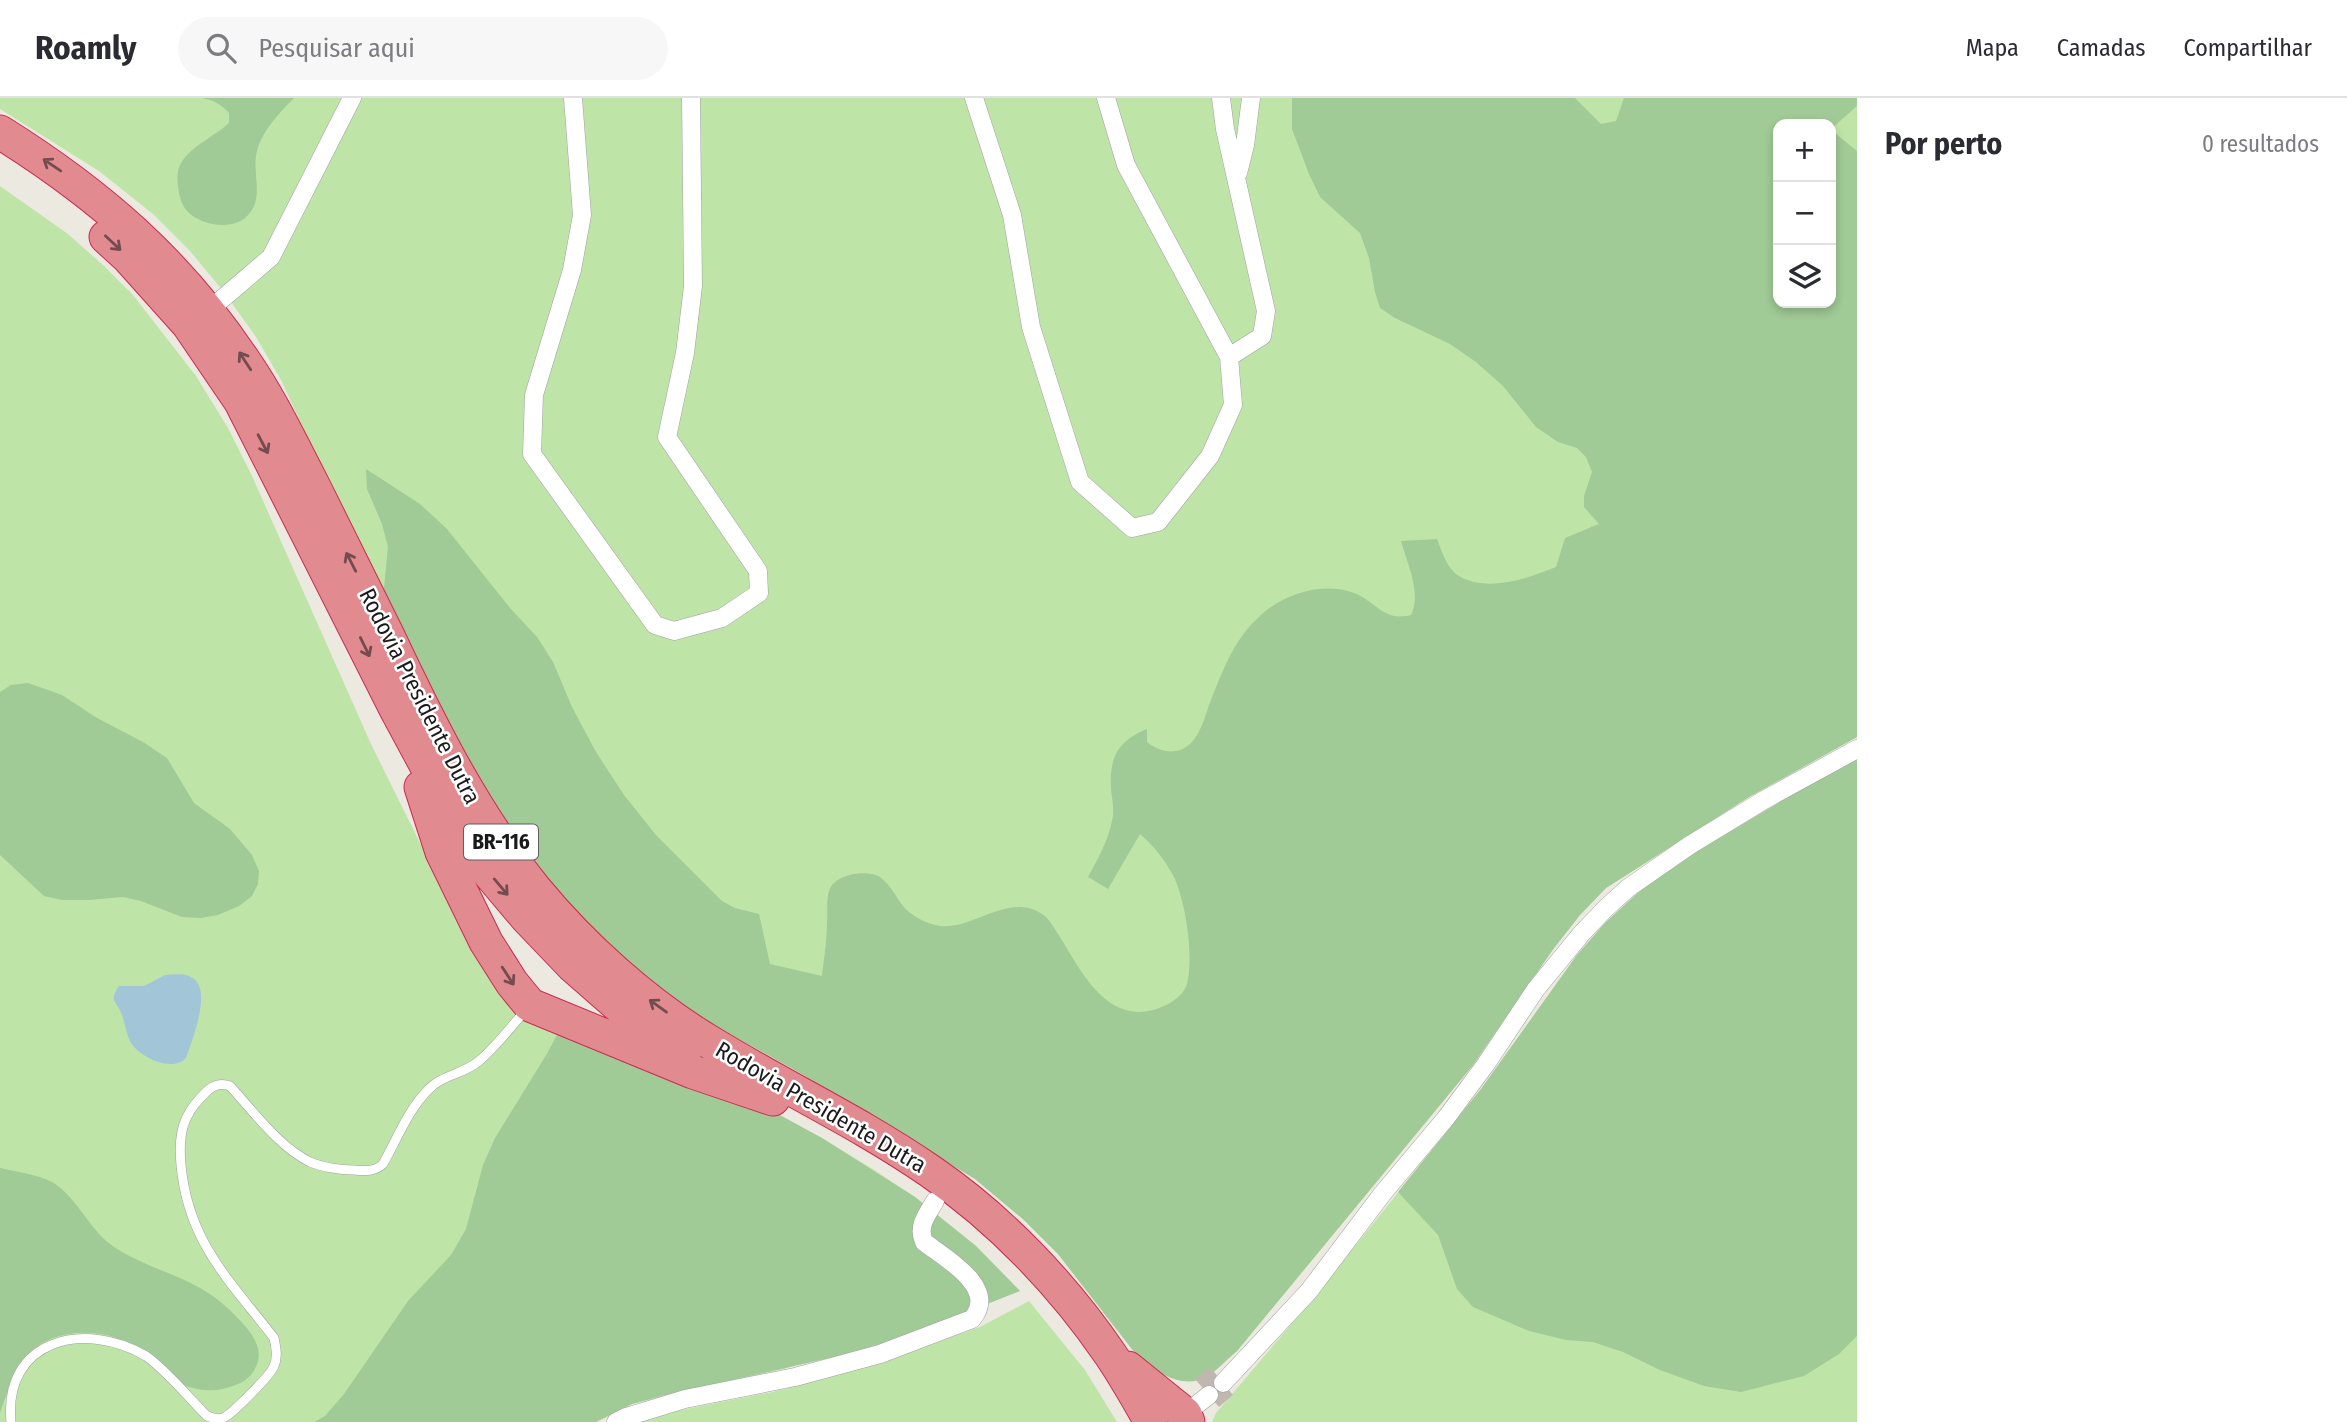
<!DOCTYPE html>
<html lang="pt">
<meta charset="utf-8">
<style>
:root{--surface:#fff;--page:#f7f7f7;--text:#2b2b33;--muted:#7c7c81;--line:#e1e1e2}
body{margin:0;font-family:"Fira Sans Condensed",sans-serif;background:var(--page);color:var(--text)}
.controls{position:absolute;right:21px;top:21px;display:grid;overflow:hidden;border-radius:14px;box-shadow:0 4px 10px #0003}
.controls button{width:63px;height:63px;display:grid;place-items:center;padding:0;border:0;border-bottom:2px solid var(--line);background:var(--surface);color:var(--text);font:35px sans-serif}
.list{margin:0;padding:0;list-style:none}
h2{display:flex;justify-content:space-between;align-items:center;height:91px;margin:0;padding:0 28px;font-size:30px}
h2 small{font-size:23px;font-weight:400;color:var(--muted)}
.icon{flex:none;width:38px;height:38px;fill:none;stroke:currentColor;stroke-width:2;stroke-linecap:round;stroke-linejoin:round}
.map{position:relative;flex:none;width:1857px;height:1324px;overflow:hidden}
header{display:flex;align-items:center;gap:42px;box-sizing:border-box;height:98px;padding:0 35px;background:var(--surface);border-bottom:2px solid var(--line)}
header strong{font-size:33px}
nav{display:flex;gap:38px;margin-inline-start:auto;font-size:24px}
.search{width:490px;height:63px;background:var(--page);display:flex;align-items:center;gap:18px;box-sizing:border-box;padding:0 24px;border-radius:38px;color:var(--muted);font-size:26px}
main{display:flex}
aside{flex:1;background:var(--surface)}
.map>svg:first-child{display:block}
.grass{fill:#bee5a7;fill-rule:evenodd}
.forest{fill:#a0ca96}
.water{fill:#a2c6d8}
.building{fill:#c0b8b0}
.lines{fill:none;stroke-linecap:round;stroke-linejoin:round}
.lane-casing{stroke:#a1a1a1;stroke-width:10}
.street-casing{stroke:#a1a1a1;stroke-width:19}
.highway-casing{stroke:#cc2b50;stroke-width:35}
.lane{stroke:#fff;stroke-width:9}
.street{stroke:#fff;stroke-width:18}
.highway{stroke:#e18a90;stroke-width:33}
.oneway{stroke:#744c4f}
.labels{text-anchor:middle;stroke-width:5;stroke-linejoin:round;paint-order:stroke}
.shield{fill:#fff;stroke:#5f5f5f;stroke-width:2}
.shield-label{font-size:21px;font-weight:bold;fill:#1a1a1a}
.street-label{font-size:23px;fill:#1a1a1a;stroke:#fff}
</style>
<header>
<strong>Roamly</strong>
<div class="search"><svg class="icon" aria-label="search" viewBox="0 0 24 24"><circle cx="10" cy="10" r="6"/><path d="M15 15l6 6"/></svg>Pesquisar aqui</div>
<nav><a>Mapa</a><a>Camadas</a><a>Compartilhar</a></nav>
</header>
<main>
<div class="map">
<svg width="1857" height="1324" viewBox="0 0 1857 1324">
<rect width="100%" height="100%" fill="#ece9e0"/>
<path class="grass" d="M0 0H1857V639L1749 699 1606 790 1580 817 1554 850 1473 967 1237 1253 1207 1279 1194 1283 1172 1280 1142 1264 1058 1156 1024 1122 975 1081 800 975 705 922 527 769 336 401 281 282 256 239 224 194 190 153 153 116 99 73 0 11ZM1778 26H1831V205H1778Z
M0 88 68 136 104 168 133 197 196 278 228 330 252 378 371 646 424 753 496 877 822 1040 874 1072 915 1099 976 1148 1020 1193 784 1271 632 1306 596 1324H0Z
M1857 658V1324H1212L1216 1315 1311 1203 1481 991 1577 857 1605 825 1642 791Z
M1029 1203 1085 1272 1117 1324H637L681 1312 772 1294 860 1271 980 1229Z"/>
<path class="forest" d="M200 0H294C280 14 262 33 257 53 251 74 266 102 246 119 231 133 200 127 187 113 181 106 179 97 178 88 177 81 177 73 180 67 190 48 214 39 229 25V15C221 6 212 1 200 0Z
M1292 0H1575L1601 26 1616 23 1624 0H1857V8L1831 31V26H1778V205H1831V32L1857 53V639L1749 699 1606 790 1580 817 1554 850 1473 967 1237 1253C1227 1261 1217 1273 1206 1279 1184 1291 1160 1276 1142 1264L1058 1156 1024 1122 975 1081 800 975 705 922 651 886 601 846 494 721 383 500 388 449 382 426 367 391 366 371 420 406 447 431 510 510 537 539 553 564 572 609 596 654 624 697 656 737 722 803 735 810 759 816 770 866 822 878C824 860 827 843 827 825 828 815 826 803 829 793 834 776 866 771 880 779 890 786 896 799 903 808 911 818 927 826 940 828 974 832 1008 794 1042 816 1049 820 1054 830 1058 836 1077 865 1098 913 1139 914 1156 914 1182 903 1187 886 1194 859 1186 803 1173 777 1164 761 1154 748 1140 736L1108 791 1088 779C1099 759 1109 741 1113 718 1114 709 1112 700 1111 691 1109 659 1118 643 1147 631V644C1159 654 1177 658 1190 646 1200 637 1205 619 1209 607 1222 575 1233 542 1259 519 1282 496 1323 483 1354 495 1377 504 1383 524 1411 517 1422 495 1407 465 1401 443L1437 441C1442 454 1447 471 1459 478 1488 495 1528 480 1556 469L1565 440 1599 426 1584 409V398L1592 374 1586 359 1577 350 1558 344 1536 329 1503 288 1476 264 1450 246 1395 220 1380 210 1375 194 1369 160 1360 135 1320 99 1309 76 1292 31Z
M28 585 62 597 97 620 143 644 167 660 194 705 230 731 252 757 259 773 258 786 252 798 239 808 218 817 201 820 182 819 141 803 123 799 89 802H62L44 798 0 757V594L11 587Z
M1857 658V1238L1839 1256 1804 1278 1741 1294 1704 1288 1660 1272 1623 1254 1593 1244 1566 1242 1529 1233 1473 1209 1457 1191 1438 1137 1398 1094 1481 991 1577 857 1605 825 1642 791 1679 764Z
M562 927 758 1005 822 1040 915 1099 976 1148 1020 1193 917 1234 856 1254 661 1298 632 1306 596 1324H314L325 1318 344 1296 408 1203 451 1157 466 1131 483 1067 495 1040 548 954Z
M0 1070C14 1073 39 1077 52 1084 76 1098 88 1129 110 1146 137 1166 172 1174 202 1191 219 1201 233 1214 246 1229 254 1239 261 1250 258 1263 255 1274 248 1282 238 1286 219 1294 204 1294 186 1288 166 1273 146 1255 124 1243 110 1236 92 1234 76 1235 26 1240 15 1272 0 1315Z"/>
<path class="water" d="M165 877C176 876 190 874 197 884 209 899 192 943 186 960 172 975 138 959 130 943 126 935 125 925 122 917 117 903 108 904 119 888H144Z"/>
<path class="building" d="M1210 1269 1233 1297 1219 1309 1195 1281Z"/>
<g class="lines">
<defs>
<path id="lane" d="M11 1324C3 1241 85 1222 146 1258 164 1270 191 1302 207 1318 212 1320 218 1322 223 1320 231 1317 271 1277 274 1268 278 1259 276 1250 274 1240 230 1183 188 1144 181 1067 179 1044 180 1025 195 1006 205 995 213 982 230 988 254 1014 278 1048 310 1064 322 1069 340 1072 353 1072 365 1073 374 1074 383 1066 397 1041 408 1012 428 992 441 977 464 976 479 963 497 948 511 928 527 911"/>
<path id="street" d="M573 0 582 117 572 172 534 297 532 356 655 527 674 533 722 520 759 495 758 473 667 339 685 255 693 188 691 0
M974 0 1012 117 1031 229 1080 384 1132 430 1158 424 1210 358 1233 307 1229 259 1126 67 1106 0
M1221 0 1225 31 1266 213 1262 238 1229 259
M1238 75 1245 47 1251 0
M208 213 271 159 352 0
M1223 1285 1309 1193 1383 1095 1446 1020 1486 966 1536 891 1582 835 1606 810 1628 790 1690 747 1764 702 1857 651
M1185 1316 1209 1297
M616 1324 626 1319 685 1301 795 1279 880 1256 972 1221C999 1190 945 1160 924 1144 917 1128 927 1117 935 1103"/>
<path id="highway" d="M0 34C99 96 178 164 244 263 271 302 291 345 313 387 338 437 363 488 388 538 430 627 473 714 535 791 582 848 645 905 708 943 781 988 859 1024 930 1073 999 1120 1063 1187 1110 1256 1125 1278 1138 1301 1151 1324
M106 139 128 159 188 226 241 304 397 613 459 728 489 775 527 820 572 867 629 917 685 953
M421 689 442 754 486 844 512 885 530 907 693 974 773 1001
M1128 1270 1185 1316 1188 1324"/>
</defs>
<use href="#lane" class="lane-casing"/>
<use href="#street" class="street-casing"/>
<use href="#highway" class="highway-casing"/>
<use href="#lane" class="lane"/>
<use href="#street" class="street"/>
<use href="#highway" class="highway"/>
</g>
<defs><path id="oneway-shaft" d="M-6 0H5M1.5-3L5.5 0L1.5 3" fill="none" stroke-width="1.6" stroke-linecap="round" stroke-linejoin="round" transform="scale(1.75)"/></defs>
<g class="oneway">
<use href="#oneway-shaft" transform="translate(52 67) rotate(-146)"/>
<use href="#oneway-shaft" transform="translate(113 145) rotate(43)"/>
<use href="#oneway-shaft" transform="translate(245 263) rotate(-123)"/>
<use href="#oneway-shaft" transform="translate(263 346) rotate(62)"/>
<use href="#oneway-shaft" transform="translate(351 464) rotate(-117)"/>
<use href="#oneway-shaft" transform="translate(365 549) rotate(64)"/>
<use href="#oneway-shaft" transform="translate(501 789) rotate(50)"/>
<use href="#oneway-shaft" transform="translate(508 878) rotate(57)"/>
<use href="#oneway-shaft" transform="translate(658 908) rotate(-144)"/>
</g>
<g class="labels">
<rect class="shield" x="464" y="726.5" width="74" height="35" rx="5"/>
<g class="shield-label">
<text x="501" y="751">BR-116</text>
</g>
<g class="street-label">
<text transform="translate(420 598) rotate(63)" y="8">Rodovia Presidente Dutra</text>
<text transform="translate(821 1009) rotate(30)" y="8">Rodovia Presidente Dutra</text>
</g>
</g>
</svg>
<div class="controls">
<button>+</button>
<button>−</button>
<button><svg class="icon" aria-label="layers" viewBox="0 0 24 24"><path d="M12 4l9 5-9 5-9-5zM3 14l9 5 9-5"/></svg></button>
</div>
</div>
<aside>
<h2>Por perto<small>0 resultados</small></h2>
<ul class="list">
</ul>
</aside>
</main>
